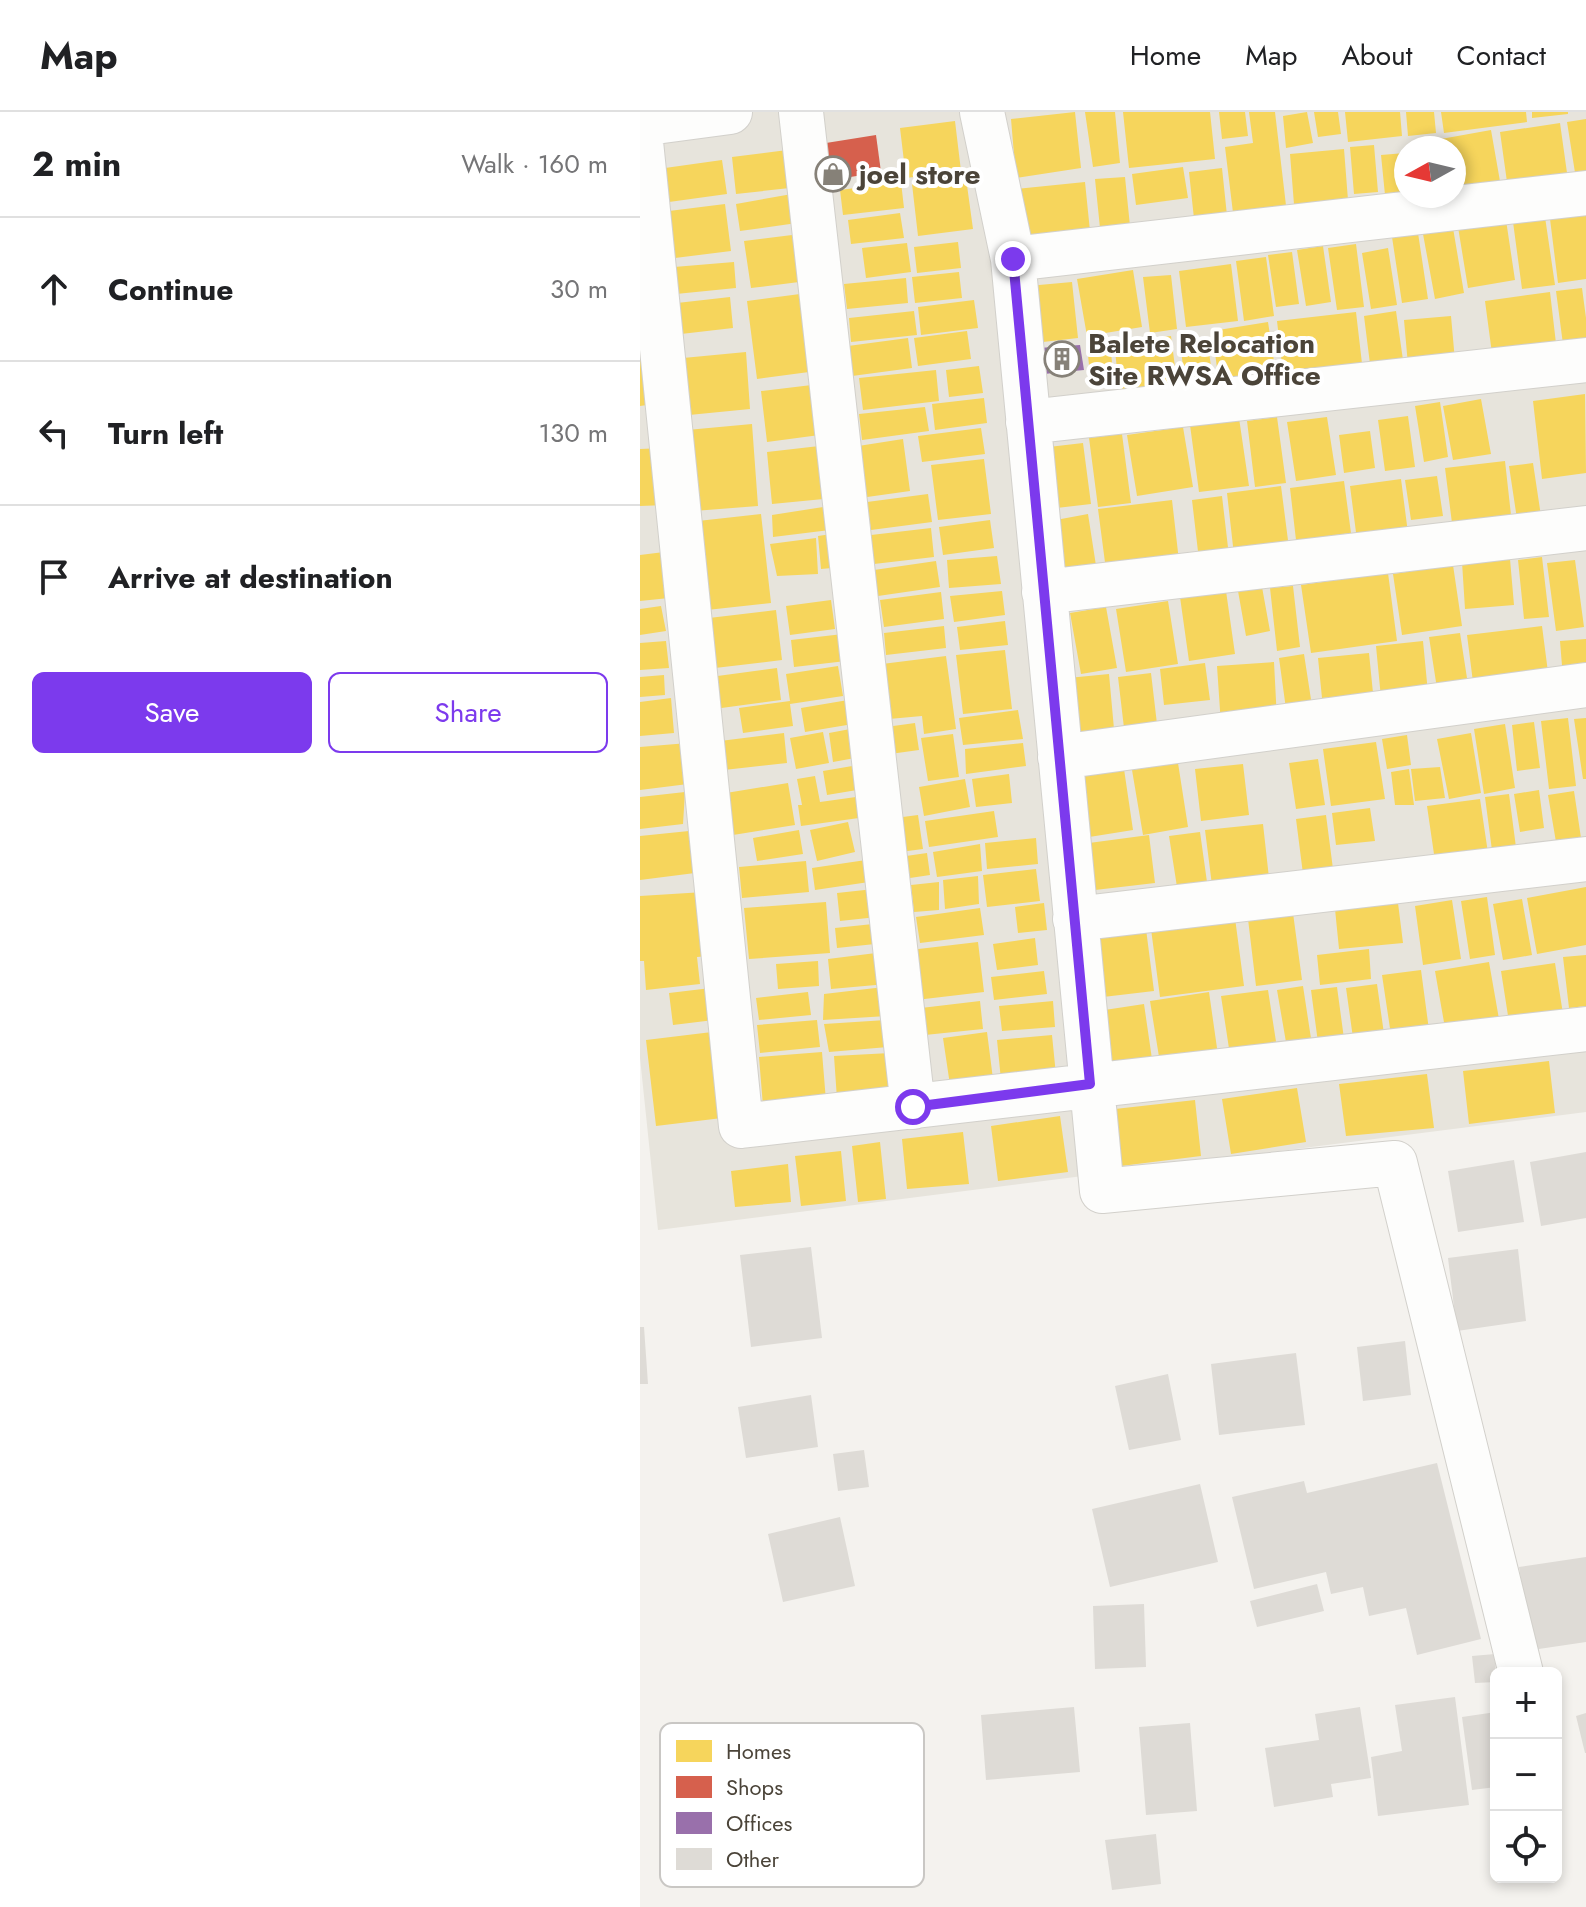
<!DOCTYPE html>
<meta charset="utf-8">
<style>
:root{--surface:#fff;--page:#f6f6f6;--text:#202124;--muted:#757577;--line:#e0e0e0;--accent:#7c3aed}
body{margin:0;font-family:Jost,sans-serif;background:var(--page);color:var(--text)}
.controls{position:absolute;right:24px;bottom:24px;display:grid;overflow:hidden;border-radius:12px;box-shadow:0 4px 12px #0003}
.controls button{width:72px;height:72px;display:grid;place-items:center;padding:0;border:0;border-bottom:2px solid var(--line);background:var(--surface);color:var(--text);font:40px sans-serif}
.compass{position:absolute;left:754px;top:24px;width:72px;height:72px;border-radius:50%;background:var(--surface);box-shadow:0 4px 12px #0003;rotate:262deg}
.stop{position:absolute;width:24px;height:24px;margin:-18px;border:6px solid #7c3aed;border-radius:50%;background:#fff}
.stop.end{background:#7c3aed;border-color:#fff;box-shadow:0 2px 8px #0008}
.list{margin:0;padding:0;list-style:none}
h2{display:flex;justify-content:space-between;align-items:center;height:104px;margin:0;padding:0 32px;font-size:34px}
h2 small{font-size:26px;font-weight:400;color:var(--muted)}
.list li{display:grid;grid-template-columns:52px 1fr auto;gap:24px;align-items:center;box-sizing:border-box;height:144px;padding:0 32px;border-top:2px solid var(--line)}
.list b{display:block;font-size:30px;white-space:nowrap}
.list em{font-size:26px;font-style:normal;color:var(--muted)}
.actions{display:flex;gap:16px;padding:24px 32px}
.actions a{flex:1;padding:18px 0;border:2px solid var(--accent);border-radius:12px;text-align:center;font-size:28px;color:var(--accent)}
.actions .main{background:var(--accent);color:#fff}
.icon{flex:none;width:44px;height:44px;fill:none;stroke:currentColor;stroke-width:2;stroke-linecap:round;stroke-linejoin:round}
.map{position:relative;flex:none;width:946px;height:1795px;overflow:hidden}
header{display:flex;align-items:center;gap:48px;box-sizing:border-box;height:112px;padding:0 40px;background:var(--surface);border-bottom:2px solid var(--line)}
header strong{font-size:38px}
nav{display:flex;gap:44px;margin-inline-start:auto;font-size:28px}
main{display:flex}
aside{flex:1;background:var(--surface)}
.map>svg:first-child{display:block}
.residential{fill:#e7e4dc;fill-rule:evenodd}
.homes{fill:#f6d55c}
.shops{fill:#d6604d}
.offices{fill:#9970ab}
.building{fill:#dedbd6}
.lines{fill:none;stroke-linecap:round;stroke-linejoin:round}
.minor-casing{stroke:#d2d0cb;stroke-width:46}
.minor{stroke:#fdfdfc;stroke-width:44}
.route{stroke:#7c3aed;stroke-width:10}
.labels{text-anchor:middle;stroke-width:8;stroke-linejoin:round;paint-order:stroke}
.poi-label{font-size:28px;font-weight:bold;fill:#4b4439;stroke:#fff;text-anchor:start}
.key{fill:#fff;stroke:#c9c7c4;stroke-width:2}
.key-label{font-size:22px;fill:#4b4439}
</style>
<header>
<strong>Map</strong>
<nav><a>Home</a><a>Map</a><a>About</a><a>Contact</a></nav>
</header>
<main>
<aside>
<h2>2 min<small>Walk · 160 m</small></h2>
<ul class="list">
<li><svg class="icon" aria-label="ahead" viewBox="0 0 24 24"><path d="M12 20V5M6 11l6-6 6 6"/></svg><div><b>Continue</b></div><em>30 m</em></li>
<li><svg class="icon" aria-label="left" viewBox="0 0 24 24"><path d="M17 20v-9H6M10 6l-5 5 5 5"/></svg><div><b>Turn left</b></div><em>130 m</em></li>
<li><svg class="icon" aria-label="arrive" viewBox="0 0 24 24"><path d="M6 21V4h12l-3 4 3 4H6"/></svg><div><b>Arrive at destination</b></div></li>
</ul>
<div class="actions"><a class="main">Save</a><a>Share</a></div>
</aside>
<div class="map">
<svg width="946" height="1795" viewBox="0 0 946 1795">
<rect width="100%" height="100%" fill="#f4f2ee"/>
<path class="residential" d="M0 0H946V1000L18 1118 0 946ZM766 36H814V84H766Z"/>
<path class="homes" d="M435 0 441 56 376 66 371 7Z
M445 0H475L480 51 453 55Z
M483 0H570L575 47 489 56Z
M579 0H605L608 24 582 27Z
M609 0H635L647 102 594 109 585 35 613 31Z
M667 0 673 31 646 36 643 4Z
M674 0H698L701 22 678 25Z
M705 0H760L762 24 708 30Z
M766 0H794L796 21 768 24Z
M801 0H886L887 10 804 21Z
M892 0H928V2L892 6Z
M946 7V66L936 67 927 10Z
M315 9 321 59 266 66 260 16Z
M920 11 928 68 868 77 860 20Z
M851 18 861 75 814 84V36H802L801 27Z
M734 33 738 80 714 82 710 35Z
M155 37 159 75 96 82 92 45Z
M704 37 709 101 655 105 650 42Z
M765 41 766 84 746 93 741 43Z
M82 48 87 82 29 90 25 56Z
M543 55 548 86 496 93 492 62Z
M582 56 588 113 555 116 549 60Z
M485 65 491 124 461 126 455 67Z
M326 66 333 117 278 124 272 72Z
M261 70 264 96 203 103 200 78Z
M445 70 451 129 382 136 376 77Z
M152 82 157 111 100 119 96 92Z
M85 92 91 139 35 146 29 99Z
M260 101 264 126 211 132 208 108Z
M946 103V167L918 171 910 107Z
M905 105 915 173 882 177 873 110Z
M866 108 875 168 828 176 818 115Z
M813 116 824 181 795 187 783 122Z
M778 121 788 187 762 191 752 125Z
M152 123 159 170 111 176 104 129Z
M318 130 321 156 277 161 274 135Z
M267 131 271 160 226 166 222 136Z
M716 132 724 195 697 198 688 136Z
M683 134 691 190 666 194 657 138Z
M748 136 757 193 731 197 722 141Z
M652 140 659 192 636 195 628 143Z
M626 145 634 204 604 209 596 149Z
M94 150 96 176 36 182 34 155Z
M591 152 598 209 546 215 539 159Z
M493 158 502 215 447 224 437 167Z
M319 160 322 186 275 191 272 165Z
M531 163 537 217 510 221 503 165Z
M266 166 268 191 207 197 204 172Z
M432 170 438 226 394 231 388 174Z
M942 176 946 206V237L924 240 916 179Z
M910 180 917 240 853 249 845 189Z
M160 182 169 260 117 267 107 189Z
M90 185 93 216 41 222 37 191Z
M334 188 338 216 281 223 278 195Z
M274 199 277 223 211 230 209 206Z
M756 199 764 255 731 260 724 204Z
M716 200 723 260 644 269 637 209Z
M811 204 815 249 768 253 764 208Z
M628 210 637 269 580 278 572 219Z
M327 219 331 247 278 254 274 226Z
M0 220 7 293 0 294Z
M531 224 539 286 481 293 474 230Z
M268 226 272 256 212 264 208 234Z
M567 227 575 281 547 285 540 231Z
M470 230 474 271 451 273 447 233Z
M106 240 110 297 49 303 43 246Z
M339 254 343 281 309 285 306 258Z
M296 258 299 289 223 298 219 266Z
M180 272 187 322 127 330 121 279Z
M945 282 946 361 902 367 893 289Z
M344 286 347 311 295 318 292 292Z
M841 287 851 342 813 348 803 294Z
M800 290 808 345 784 350 775 294Z
M285 295 289 319 222 328 219 302Z
M768 304 775 355 745 359 738 308Z
M637 305 646 371 615 375 607 309Z
M687 305 696 363 656 369 647 310Z
M599 306 609 374 559 380 550 313Z
M112 312 118 394 54 399 47 318Z
M543 315 553 375 497 384 487 323Z
M341 316 345 342 282 350 278 324Z
M730 319 735 356 704 361 699 323Z
M482 322 491 391 458 395 449 326Z
M263 327 270 379 220 386 212 335Z
M443 331 451 392 408 397 400 336Z
M188 333 194 386 132 392 127 340Z
M23 336 26 393 0 394V337Z
M344 347 351 402 298 408 291 353Z
M865 349 872 412 813 419 805 356Z
M893 351 901 404 877 407 869 354Z
M797 364 803 404 771 408 765 368Z
M761 367 768 421 717 428 710 374Z
M704 369 711 421 656 428 650 376Z
M641 374 649 436 594 443 587 381Z
M288 382 292 410 231 418 227 390Z
M582 384 589 444 559 448 552 388Z
M532 388 539 449 466 458 458 397Z
M196 393 198 417 133 425 132 403Z
M121 402 131 491 67 498 58 409Z
M448 402 457 460 415 468 405 410Z
M350 408 354 436 303 443 299 415Z
M291 416 294 445 234 452 231 423Z
M198 421 203 455 181 457 178 424Z
M176 426 178 462 137 464 130 432Z
M24 440 29 486 0 489V443Z
M357 444 361 472 309 476 307 448Z
M902 445 909 505 884 507 878 448Z
M870 447 874 493 825 497 822 450Z
M935 448 944 515 916 519 907 451Z
M296 449 300 475 238 484 234 458Z
M813 453 822 514 762 523 753 462Z
M748 461 757 529 671 541 661 473Z
M653 474 660 535 637 539 630 476Z
M622 475 630 519 606 524 598 479Z
M362 479 365 503 314 510 310 484Z
M586 479 595 542 549 549 540 485Z
M301 480 304 507 244 515 240 488Z
M191 488 195 517 150 523 146 494Z
M528 489 538 552 486 560 476 497Z
M21 494 26 519 0 523V497Z
M466 495 477 556 441 562 430 501Z
M136 498 142 548 75 556 69 506Z
M365 509 368 533 320 538 317 515Z
M304 514 306 536 246 543 244 521Z
M902 514 909 568 834 578 827 523Z
M820 521 829 579 798 583 789 525Z
M203 522 206 549 154 555 151 528Z
M946 527V564L923 566 920 529Z
M26 529 29 556 0 558V531Z
M783 529 788 581 741 586 736 534Z
M365 538 372 597 323 602 316 543Z
M729 541 733 581 682 586 678 546Z
M664 542 672 594 646 597 639 546Z
M306 544 316 617 284 622 282 604 249 607 242 552Z
M634 550 637 608 581 613 577 554Z
M565 551 570 588 524 593 520 557Z
M198 554 203 584 150 592 153 614 103 621 99 596 150 589 146 562Z
M137 556 141 588 74 597 70 565Z
M511 561 517 612 484 616 478 565Z
M469 562 474 617 434 621 428 566Z
M24 563 25 583 0 585V565Z
M31 586 34 621 0 624V590Z
M214 587 219 611 165 620 161 596Z
M378 598 383 627 323 633 319 606Z
M928 606 936 674 909 677 901 609Z
M946 606V667H943L934 607Z
M894 610 900 656 877 659 872 613Z
M275 611 279 638 250 642 246 615Z
M865 612 875 676 844 682 834 617Z
M221 615 226 644 193 650 189 621Z
M183 620 189 651 156 657 150 626Z
M144 621 147 651 84 658 80 629Z
M831 621 841 681 809 687 797 627Z
M313 622 319 665 288 669 281 626Z
M767 623 771 653 747 657 742 627Z
M736 630 745 687 691 694 683 637Z
M48 631V672L0 678V635Z
M383 631 386 654 326 662 325 637Z
M678 647 685 693 656 697 649 651Z
M538 651 548 715 503 723 492 658Z
M224 652 229 676 187 683 183 659Z
M603 652 609 703 561 709 555 657Z
M800 655 805 686 775 689 771 657Z
M484 657 493 718 443 726 433 665Z
M769 657 774 693H755L751 660Z
M369 662 372 691 336 695 332 667Z
M175 664 180 690 216 685 219 706 161 714 158 693H162L157 667Z
M325 667 330 695 284 704 279 675Z
M148 671 155 713 93 723 86 681Z
M899 678 904 716 880 720 874 682Z
M934 679 941 726 916 730 908 683Z
M45 680 43 712 0 717V685Z
M869 682 877 743 853 746 845 685Z
M840 687 848 741 795 749 787 694Z
M730 696 735 729 696 733 692 701Z
M354 699 358 725 289 735 285 709Z
M278 703 283 737 260 740 255 706Z
M686 703 693 757 663 762 656 707Z
M208 710 215 740 177 749 170 718Z
M623 712 630 775 573 781 565 718Z
M159 718 163 742 117 749 113 726Z
M49 719 55 761 0 768V724Z
M560 720 567 770 537 775 529 724Z
M509 723 515 771 455 778 449 731Z
M396 726 398 752 347 757 345 731Z
M340 732 342 759 297 765 293 740Z
M287 741 290 763 270 766 266 744Z
M226 748 229 770 175 778 172 756Z
M166 749 169 780 102 786 99 755Z
M396 757 400 789 347 795 343 763Z
M338 764 339 792 305 797 303 768Z
M299 770V798L274 800 271 773Z
M946 775V833L897 842 887 786Z
M234 777 237 805 200 809 197 781Z
M64 780 68 844 57 845 60 872 6 878 4 849H0V784Z
M847 785 855 843 830 847 821 789Z
M882 787 892 843 863 848 853 792Z
M812 788 821 847 783 853 775 794Z
M186 790 190 841 109 847 104 796Z
M404 791 407 818 378 821 375 795Z
M758 791 763 831 699 837 695 797Z
M340 796 344 823 280 831 276 805Z
M653 801 662 868 616 874 608 807Z
M595 806 604 874 520 885 511 817Z
M233 812 235 832 197 836 195 816Z
M506 817 514 879 463 885 455 823Z
M395 826 398 853 357 858 353 832Z
M338 830 344 880 276 888 270 838Z
M729 837 731 867 680 873 677 843Z
M244 840 247 872 191 877 188 847Z
M946 843V894L929 896 923 845Z
M178 849 179 874 138 877 136 852Z
M849 850 859 907 805 916 795 859Z
M915 851 923 902 869 910 861 859Z
M781 858 789 918 751 923 742 863Z
M404 859 407 882 354 888 351 865Z
M737 872 745 929 714 933 706 876Z
M663 874 672 933 647 936 637 878Z
M244 875 247 904 183 908 184 882Z
M697 875 705 934 679 938 671 878Z
M71 876 74 908 33 913 29 881Z
M628 878 637 936 590 943 581 884Z
M168 880 171 903 119 908 116 886Z
M569 880 578 943 520 951 510 889Z
M340 889 343 917 285 923 281 896Z
M413 889 415 915 362 919 359 894Z
M504 892 512 947 465 954 458 899Z
M177 908 180 935 120 941 117 913Z
M246 908 248 935 189 940 184 912Z
M72 920 82 1006 16 1014 6 928Z
M347 920 353 967 310 973 303 926Z
M412 923 416 963 361 968 357 928Z
M182 940 186 989 123 994 119 945Z
M250 941 253 983 197 987 194 944Z
M909 949 915 1001 829 1012 823 959Z
M787 962 794 1016 706 1024 699 972Z
M657 976 666 1030 591 1042 582 987Z
M555 988 561 1044 481 1054 475 997Z
M420 1004 428 1060 358 1069 351 1014Z
M323 1020 329 1072 267 1077 262 1027Z
M240 1030 246 1087 218 1090 212 1034Z
M201 1039 206 1089 161 1094 155 1044Z
M148 1052 151 1090 95 1095 91 1059Z"/>
<path class="shops" d="M236 23 241 60 192 68 186 31Z"/>
<path class="offices" d="M440 233 444 258 404 262 399 236Z"/>
<path class="building" d="M946 1040V1106L901 1114 890 1050Z
M874 1048 884 1110 818 1120 808 1059Z
M171 1135 182 1226 111 1235 100 1143Z
M878 1137 886 1209 817 1219 808 1146Z
M0 1215H4L8 1272H0Z
M765 1229 771 1283 723 1289 717 1235Z
M656 1241 665 1313 579 1323 571 1252Z
M528 1262 541 1328 489 1338 475 1274Z
M171 1283 178 1335 106 1346 98 1295Z
M224 1338 229 1375 198 1379 193 1342Z
M797 1351 841 1527 777 1543 766 1496 729 1504 723 1475 691 1482 686 1460 614 1477 592 1385 664 1369 667 1381Z
M560 1372 578 1450 470 1475 452 1397Z
M200 1405 215 1474 143 1490 128 1422Z
M946 1445V1530L892 1538 879 1455Z
M677 1472 684 1499 617 1515 610 1489Z
M504 1492 506 1555 455 1557 453 1494Z
M855 1542 856 1570 835 1571 832 1544Z
M815 1585 829 1693 738 1704 731 1645 762 1639 755 1593Z
M434 1595 440 1660 346 1668 341 1603Z
M720 1595 731 1666 691 1672 693 1685 634 1695 625 1636 679 1628 675 1602Z
M856 1600V1675L832 1678 822 1605Z
M946 1601V1641H945L936 1604Z
M550 1611 557 1699 506 1703 499 1615Z
M516 1722 521 1772 472 1778 465 1728Z"/>
<g class="lines">
<defs>
<path id="minor" d="M161 0 273 995
M342 0 373 147 462 1079 755 1051 881 1561
M0 12 90 0
M0 20 101 1014 946 917
M373 147 946 81
M388 310 946 248
M404 480 946 416
M420 645 946 573
M435 807 946 747"/>
</defs>
<use href="#minor" class="minor-casing"/>
<use href="#minor" class="minor"/>
</g>
<g class="lines">
<path class="route" d="M273 995 450 972 373 147"/>
</g>
<defs>
<symbol id="shop-ring" viewBox="-11 -11 22 22"><circle r="9.5" fill="#fff" stroke="#868178" stroke-width="1.5"/><path d="M-5-2.5h2.3a2.7 3.5 0 0 1 5.4 0H5L5.5 6h-11ZM-1.5-2.5h3a1.5 2.3 0 0 0-3 0Z" fill="#868178"/></symbol>
<symbol id="building-ring" viewBox="-11 -11 22 22"><circle r="9.5" fill="#fff" stroke="#868178" stroke-width="1.5"/><path d="M-4-6H4V6H1V3H-1V6H-4ZM-2.5-4.3h1.7v1.8h-1.7ZM.8-4.3h1.7v1.8H.8ZM-2.5-1h1.7V.8h-1.7ZM.8-1h1.7V.8H.8Z" fill="#868178"/></symbol>
</defs>
<g fill-rule="evenodd">
<use href="#shop-ring" x="173" y="42" width="40" height="40"/>
<use href="#building-ring" x="402" y="227" width="40" height="40"/>
</g>
<g class="labels">
<g class="poi-label">
<text x="219" y="72">joel store</text>
<text x="448" y="241">Balete Relocation<tspan x="448" dy="32">Site RWSA Office</tspan></text>
</g>
</g>
<rect x="20" y="1611" width="264" height="164" rx="12" class="key"/>
<rect x="36" y="1628" width="36" height="22" fill="#f6d55c"/>
<rect x="36" y="1664" width="36" height="22" fill="#d6604d"/>
<rect x="36" y="1700" width="36" height="22" fill="#9970ab"/>
<rect x="36" y="1736" width="36" height="22" fill="#dedbd6"/>
<g class="key-label">
<text x="86" y="1647">Homes</text>
<text x="86" y="1683">Shops</text>
<text x="86" y="1719">Offices</text>
<text x="86" y="1755">Other</text>
</g>
</svg>
<div class="controls">
<button>+</button>
<button>−</button>
<button><svg class="icon" aria-label="locate" viewBox="0 0 24 24"><circle cx="12" cy="12" r="6"/><path d="M12 2v4M12 18v4M2 12h4M18 12h4"/></svg></button>
</div>
<svg class="compass" viewBox="-18 -18 36 36"><path d="M0-13l5 13h-10z" fill="#e53935"/><path d="M0 13l5-13h-10z" fill="#757577"/></svg>
<div class="stop" style="left:273px;top:995px"></div>
<div class="stop end" style="left:373px;top:147px"></div>
</div>
</main>
